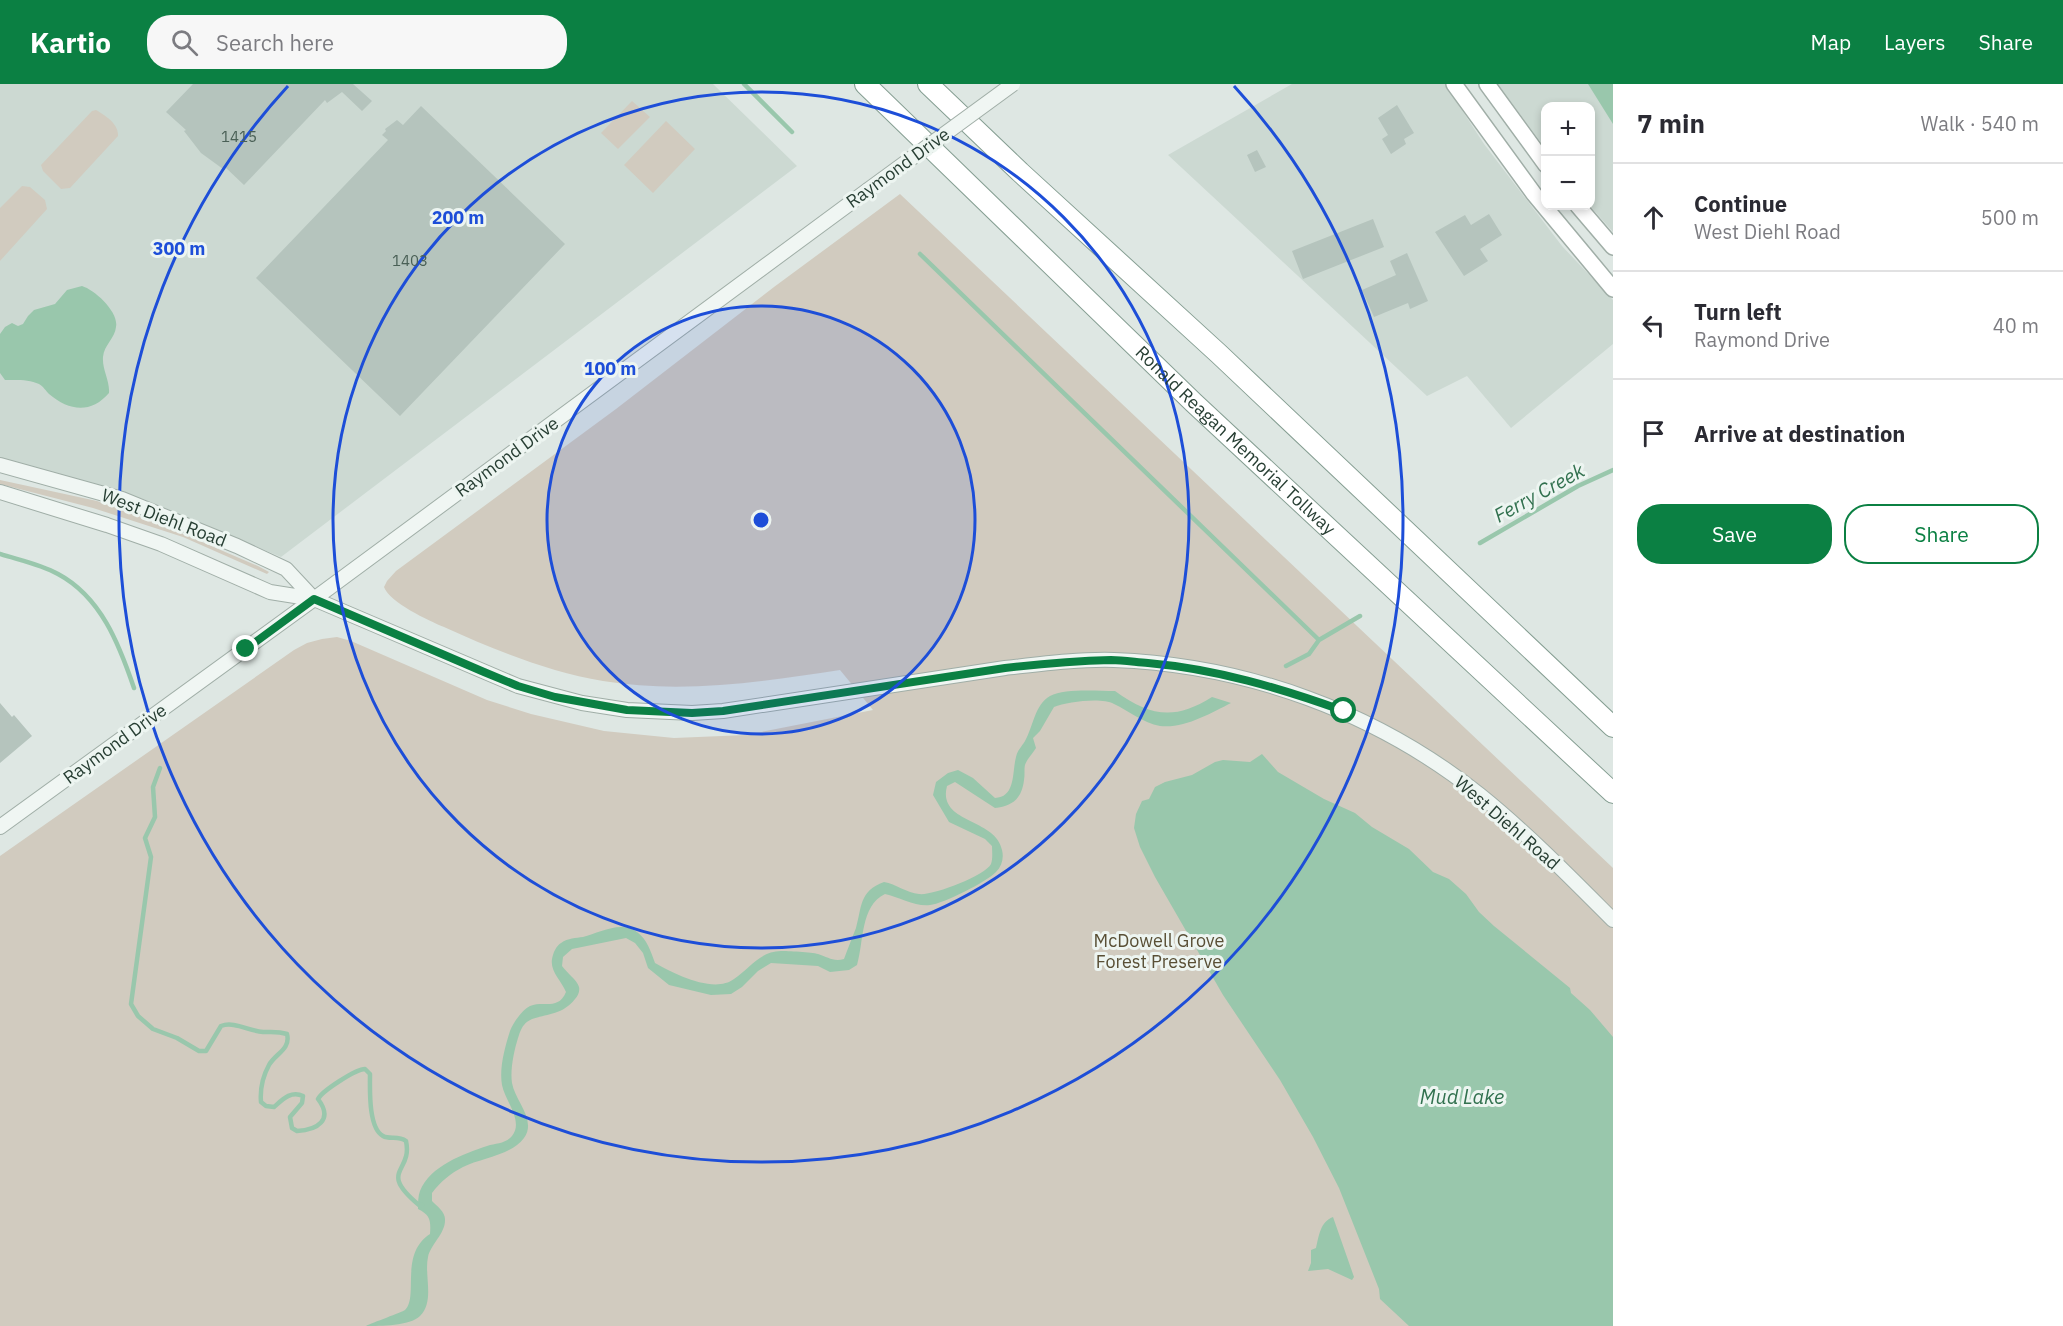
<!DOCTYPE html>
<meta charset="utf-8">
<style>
:root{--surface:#fff;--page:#f7f7f7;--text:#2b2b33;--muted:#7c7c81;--line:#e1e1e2;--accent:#0b8043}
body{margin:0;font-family:"IBM Plex Sans",sans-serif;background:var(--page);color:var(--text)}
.controls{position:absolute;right:18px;top:18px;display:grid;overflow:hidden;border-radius:12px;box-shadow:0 3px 9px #0003}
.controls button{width:54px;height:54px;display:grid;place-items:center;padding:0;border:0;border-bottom:2px solid var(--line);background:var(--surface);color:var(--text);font:30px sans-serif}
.stop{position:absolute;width:18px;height:18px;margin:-14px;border:4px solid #0b8043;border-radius:50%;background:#fff}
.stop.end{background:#0b8043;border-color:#fff;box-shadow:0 2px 6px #0008}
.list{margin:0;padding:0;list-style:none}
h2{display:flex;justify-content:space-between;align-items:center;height:78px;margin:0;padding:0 24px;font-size:26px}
h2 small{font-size:20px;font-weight:400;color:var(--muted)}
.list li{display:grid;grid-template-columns:39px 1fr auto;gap:18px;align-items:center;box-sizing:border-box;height:108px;padding:0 24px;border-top:2px solid var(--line)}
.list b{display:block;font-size:22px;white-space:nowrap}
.list p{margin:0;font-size:20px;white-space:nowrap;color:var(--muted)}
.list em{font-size:20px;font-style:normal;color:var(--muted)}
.actions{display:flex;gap:12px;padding:18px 24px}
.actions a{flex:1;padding:14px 0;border:2px solid var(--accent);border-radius:24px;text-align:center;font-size:21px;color:var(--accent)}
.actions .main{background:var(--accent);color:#fff}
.icon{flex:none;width:33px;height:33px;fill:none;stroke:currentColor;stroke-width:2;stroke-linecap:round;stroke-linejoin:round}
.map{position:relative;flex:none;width:1613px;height:1242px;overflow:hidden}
header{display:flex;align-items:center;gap:36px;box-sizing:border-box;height:84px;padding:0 30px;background:var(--accent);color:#fff}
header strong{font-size:28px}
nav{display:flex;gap:33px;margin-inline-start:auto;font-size:21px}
.search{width:420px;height:54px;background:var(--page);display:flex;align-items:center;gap:15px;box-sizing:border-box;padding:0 21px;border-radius:24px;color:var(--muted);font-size:22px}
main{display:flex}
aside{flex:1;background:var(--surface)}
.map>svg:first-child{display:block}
.built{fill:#ccd9d2}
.green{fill:#d1cbbf}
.water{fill:#99c7ac}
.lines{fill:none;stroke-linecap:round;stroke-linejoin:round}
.stream{stroke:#99c7ac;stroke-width:4.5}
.building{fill:#b5c4bd}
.tertiary-casing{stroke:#a0aea7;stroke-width:16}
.secondary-casing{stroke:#a0aea7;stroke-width:18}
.motorway-casing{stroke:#859e92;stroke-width:22}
.tertiary{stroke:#f0f6f3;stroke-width:14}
.secondary{stroke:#fff;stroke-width:15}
.motorway{stroke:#fff;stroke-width:20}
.tertiary-bridge-casing{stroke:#a0aea7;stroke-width:16;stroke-linecap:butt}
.tertiary-bridge{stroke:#f0f6f3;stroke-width:14}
.route{stroke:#0b8043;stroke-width:8}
.ring{fill:none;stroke:#1d4ed8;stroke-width:3}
.labels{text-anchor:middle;stroke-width:6;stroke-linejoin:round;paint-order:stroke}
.number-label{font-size:15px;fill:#4a6056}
.street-label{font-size:18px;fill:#273e33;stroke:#edf5f1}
.park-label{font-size:18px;fill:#594f35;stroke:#edf5f1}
.water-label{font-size:20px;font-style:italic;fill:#32714f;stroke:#edf5f1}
.centre{fill:#1d4ed8;stroke:#edf5f1;stroke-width:3}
.ring-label{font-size:18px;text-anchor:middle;font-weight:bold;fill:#1d4ed8;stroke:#edf5f1;stroke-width:6;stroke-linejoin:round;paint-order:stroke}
</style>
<header>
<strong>Kartio</strong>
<div class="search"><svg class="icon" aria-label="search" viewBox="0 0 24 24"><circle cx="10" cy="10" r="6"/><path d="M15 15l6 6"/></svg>Search here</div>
<nav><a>Map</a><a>Layers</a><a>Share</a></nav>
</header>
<main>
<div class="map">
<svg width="1613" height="1242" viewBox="0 0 1613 1242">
<rect width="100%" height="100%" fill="#dee7e3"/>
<path class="built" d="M0 0H713L797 82 281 473 143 415 0 374Z
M1292 0H1445L1484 60 1562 162 1613 216V260L1511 344 1467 292 1427 312 1168 71Z
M1498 0H1613V148L1590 122V22H1546L1545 64Z"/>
<path class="green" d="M632 17 650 33 618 65 601 49Z
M96 26C106 32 119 40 118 52L70 104 61 105 43 87 41 81 92 27Z
M666 37 695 65 653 109 624 81Z
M22 102 30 103 45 116 47 125 0 177V124Z
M900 110 1613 784V1242H0V772L294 566 307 559 322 555 337 553 351 557 487 616 531 630 604 647 674 654 746 651 873 626 840 586C761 598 682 610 603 597 548 588 495 566 444 543 429 537 389 518 384 503L387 497 396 487 616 325 774 203Z
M0 396 97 417 158 439 258 482 269 488 267 490 183 453 93 424 0 400Z"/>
<path class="water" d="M1588 0H1613V40Z
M82 202C95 206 119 228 116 243 115 254 104 261 103 273 102 285 110 297 109 309 91 330 69 327 49 310 46 307 43 302 39 300 29 295 15 296 5 296L0 289V250L5 243 12 239 18 242 23 240 28 232 34 226 55 220 67 206Z
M1115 607C1150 632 1174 637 1212 613L1231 619C1211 629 1184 645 1160 642 1143 639 1129 627 1114 620 1101 613 1067 618 1054 623L1040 647 1033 654 1036 664C1033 669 1027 675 1025 681 1024 685 1025 691 1024 696 1022 714 1013 722 995 724L955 698 947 702C937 740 996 734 1002 766 1004 774 1002 782 996 788 988 797 943 820 930 821 916 823 899 813 885 810 860 822 864 858 857 881L849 886 830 888 818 882 771 879 758 887 742 903 731 910 711 911 669 901 648 884 643 869 635 859 626 854 572 865 563 873 562 882C566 888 577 896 579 903 580 907 578 912 575 915 559 936 534 928 524 941 521 944 519 951 518 954 514 967 510 986 512 999 515 1017 537 1036 524 1054 512 1071 481 1074 463 1083 451 1089 440 1098 432 1109V1117C437 1122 445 1128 445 1135 446 1149 431 1160 428 1173 424 1192 435 1217 420 1232 410 1242 380 1242 366 1242 372 1239 402 1228 405 1226 419 1213 399 1170 430 1150 431 1136 430 1131 418 1125 418 1119 418 1112 420 1107 430 1082 463 1070 487 1062 496 1059 505 1060 512 1052 524 1037 505 1017 502 1001 499 984 505 963 510 947 513 939 522 926 530 922 544 916 558 927 566 908 561 896 550 888 552 875 553 869 556 862 561 859 568 854 576 854 583 853 599 849 621 836 637 848 647 855 651 868 655 879 674 890 714 910 734 895 749 885 760 867 781 867 787 867 812 868 818 870 828 873 833 878 844 875 848 864 852 854 856 844 862 823 859 807 884 798 896 800 907 809 919 810 932 812 985 792 991 780 993 774 992 767 992 762L985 755 949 738 933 711 936 698 948 689 958 686 973 694 995 714C1016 713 1012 688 1016 673 1017 667 1022 662 1025 657 1033 643 1035 620 1050 612 1065 604 1097 607 1115 607Z
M1262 670 1278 688 1324 715 1355 729 1372 743 1409 765 1433 788 1449 795 1466 810 1479 828 1494 842 1570 904 1571 909 1590 926 1613 953V1242H1409L1380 1215 1379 1205 1339 1104 1313 1053 1280 996 1223 911 1155 793 1140 763 1134 744 1136 730 1142 717 1149 715 1155 703 1165 698 1192 691 1215 678 1223 676 1250 678Z
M1333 1133 1354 1193 1352 1196 1328 1185 1308 1187 1311 1179V1166L1316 1164C1319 1152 1320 1138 1333 1133Z"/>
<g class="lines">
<path class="stream" d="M744 0 792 48
M920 170 1319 556
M1480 459 1578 402 1613 386
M0 470C19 476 40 480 58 490 101 513 119 560 134 604
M1286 582 1309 570 1319 556 1360 532
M160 684 153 703 155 733 145 754 151 773 131 920 138 932 153 945 177 954 199 967H206L221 942C234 937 249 947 263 948 272 948 278 947 287 950 291 965 275 970 269 981 263 992 260 1006 261 1018L266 1022 274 1023C282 1016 291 1006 303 1012L302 1019 290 1033 292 1044 297 1047C317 1046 334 1036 318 1015 322 1007 356 985 365 985L370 990C370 1004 368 1044 383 1052 390 1056 398 1051 406 1057 413 1089 377 1086 419 1121H422"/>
</g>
<path class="building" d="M193 0H353L372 17 362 27 342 8 327 19 325 16 244 101 225 83 223 85 201 69 184 47 186 46 166 28Z
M1397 21 1414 49 1404 55 1406 60 1391 70 1382 55 1388 51 1378 34Z
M421 22 565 160 400 332 256 194 388 56 382 51 386 47 385 45 397 36 403 41Z
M1257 66 1266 83 1255 88 1247 71Z
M1489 130 1502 151 1480 165 1488 177 1464 192 1435 148 1465 131 1471 141Z
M1373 135 1384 163 1303 195 1292 167Z
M1407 169 1428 217 1410 225 1408 219 1374 233 1362 206 1396 191 1390 177Z
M0 619 12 633 14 631 32 652 0 679Z"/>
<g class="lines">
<defs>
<path id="tertiary" d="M0 381 122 415 237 462 286 485 314 515
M0 408 107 441 161 460 270 508 314 515 518 602 582 619 627 626 692 629 723 627 1005 584C1041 580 1078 575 1114 576 1247 581 1376 628 1480 711 1526 748 1571 794 1613 836
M0 743 314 515 868 106"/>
<path id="secondary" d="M1454 0 1534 110 1613 205
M1487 0 1546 81
M1578 122 1613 163"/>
<g id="motorway">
<path id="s1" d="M865 0 1194 319 1613 709"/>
<path d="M928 0 1020 88 1219 270 1613 643"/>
</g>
</defs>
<use href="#tertiary" class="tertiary-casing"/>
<use href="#secondary" class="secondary-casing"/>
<use href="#motorway" class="motorway-casing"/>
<use href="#tertiary" class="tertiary"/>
<use href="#secondary" class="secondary"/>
<use href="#motorway" class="motorway"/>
<defs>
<path id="tertiary-bridge" d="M868 106 1013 0"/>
</defs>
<use href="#tertiary-bridge" class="tertiary-bridge-casing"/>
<use href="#tertiary-bridge" class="tertiary-bridge"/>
</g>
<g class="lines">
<path class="route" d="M246 565 314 515 484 588 518 602 555 613 627 626 692 629 723 627 1005 584C1040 580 1075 577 1111 576 1123 576 1135 578 1148 579 1216 585 1280 604 1344 627"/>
</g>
<circle cx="761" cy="436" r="214" fill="#1d4ed8" fill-opacity=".12"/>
<g class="ring">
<circle cx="761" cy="436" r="214"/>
<circle cx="761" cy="436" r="428"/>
<path d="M1234 2A642 642 0 1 1 288 2"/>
</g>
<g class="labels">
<g class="number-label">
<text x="239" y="58">1415</text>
<text x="410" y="182">1403</text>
</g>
<g class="street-label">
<text transform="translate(898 84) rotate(-36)" y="6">Raymond Drive</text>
<text dy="6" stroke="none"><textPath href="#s1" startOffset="514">Ronald Reagan Memorial Tollway</textPath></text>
<text transform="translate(507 373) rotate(-36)" y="6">Raymond Drive</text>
<text transform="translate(164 434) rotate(21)" y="6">West Diehl Road</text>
<text transform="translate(115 660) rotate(-36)" y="6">Raymond Drive</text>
<text transform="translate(1507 739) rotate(41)" y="6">West Diehl Road</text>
</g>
<g class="park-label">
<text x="1159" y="863">McDowell Grove<tspan x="1159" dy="21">Forest Preserve</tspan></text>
</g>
<g class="water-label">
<text transform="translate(1539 409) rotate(-29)" y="7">Ferry Creek</text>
<text x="1462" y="1020">Mud Lake</text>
</g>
</g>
<circle cx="761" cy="436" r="9" class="centre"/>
<g class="ring-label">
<text x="458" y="140">200 m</text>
<text x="179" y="171">300 m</text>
<text x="610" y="291">100 m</text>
</g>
</svg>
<div class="controls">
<button>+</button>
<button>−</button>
</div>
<div class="stop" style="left:1344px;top:627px"></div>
<div class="stop end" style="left:246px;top:565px"></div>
</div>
<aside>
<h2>7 min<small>Walk · 540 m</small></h2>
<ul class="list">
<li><svg class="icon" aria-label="ahead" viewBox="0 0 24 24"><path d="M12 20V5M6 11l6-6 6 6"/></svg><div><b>Continue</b><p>West Diehl Road</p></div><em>500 m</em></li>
<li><svg class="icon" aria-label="left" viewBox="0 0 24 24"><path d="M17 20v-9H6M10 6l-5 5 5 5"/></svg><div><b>Turn left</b><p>Raymond Drive</p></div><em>40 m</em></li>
<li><svg class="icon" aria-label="arrive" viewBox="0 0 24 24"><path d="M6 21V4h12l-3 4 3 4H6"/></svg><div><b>Arrive at destination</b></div></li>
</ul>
<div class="actions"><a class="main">Save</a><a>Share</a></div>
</aside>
</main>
